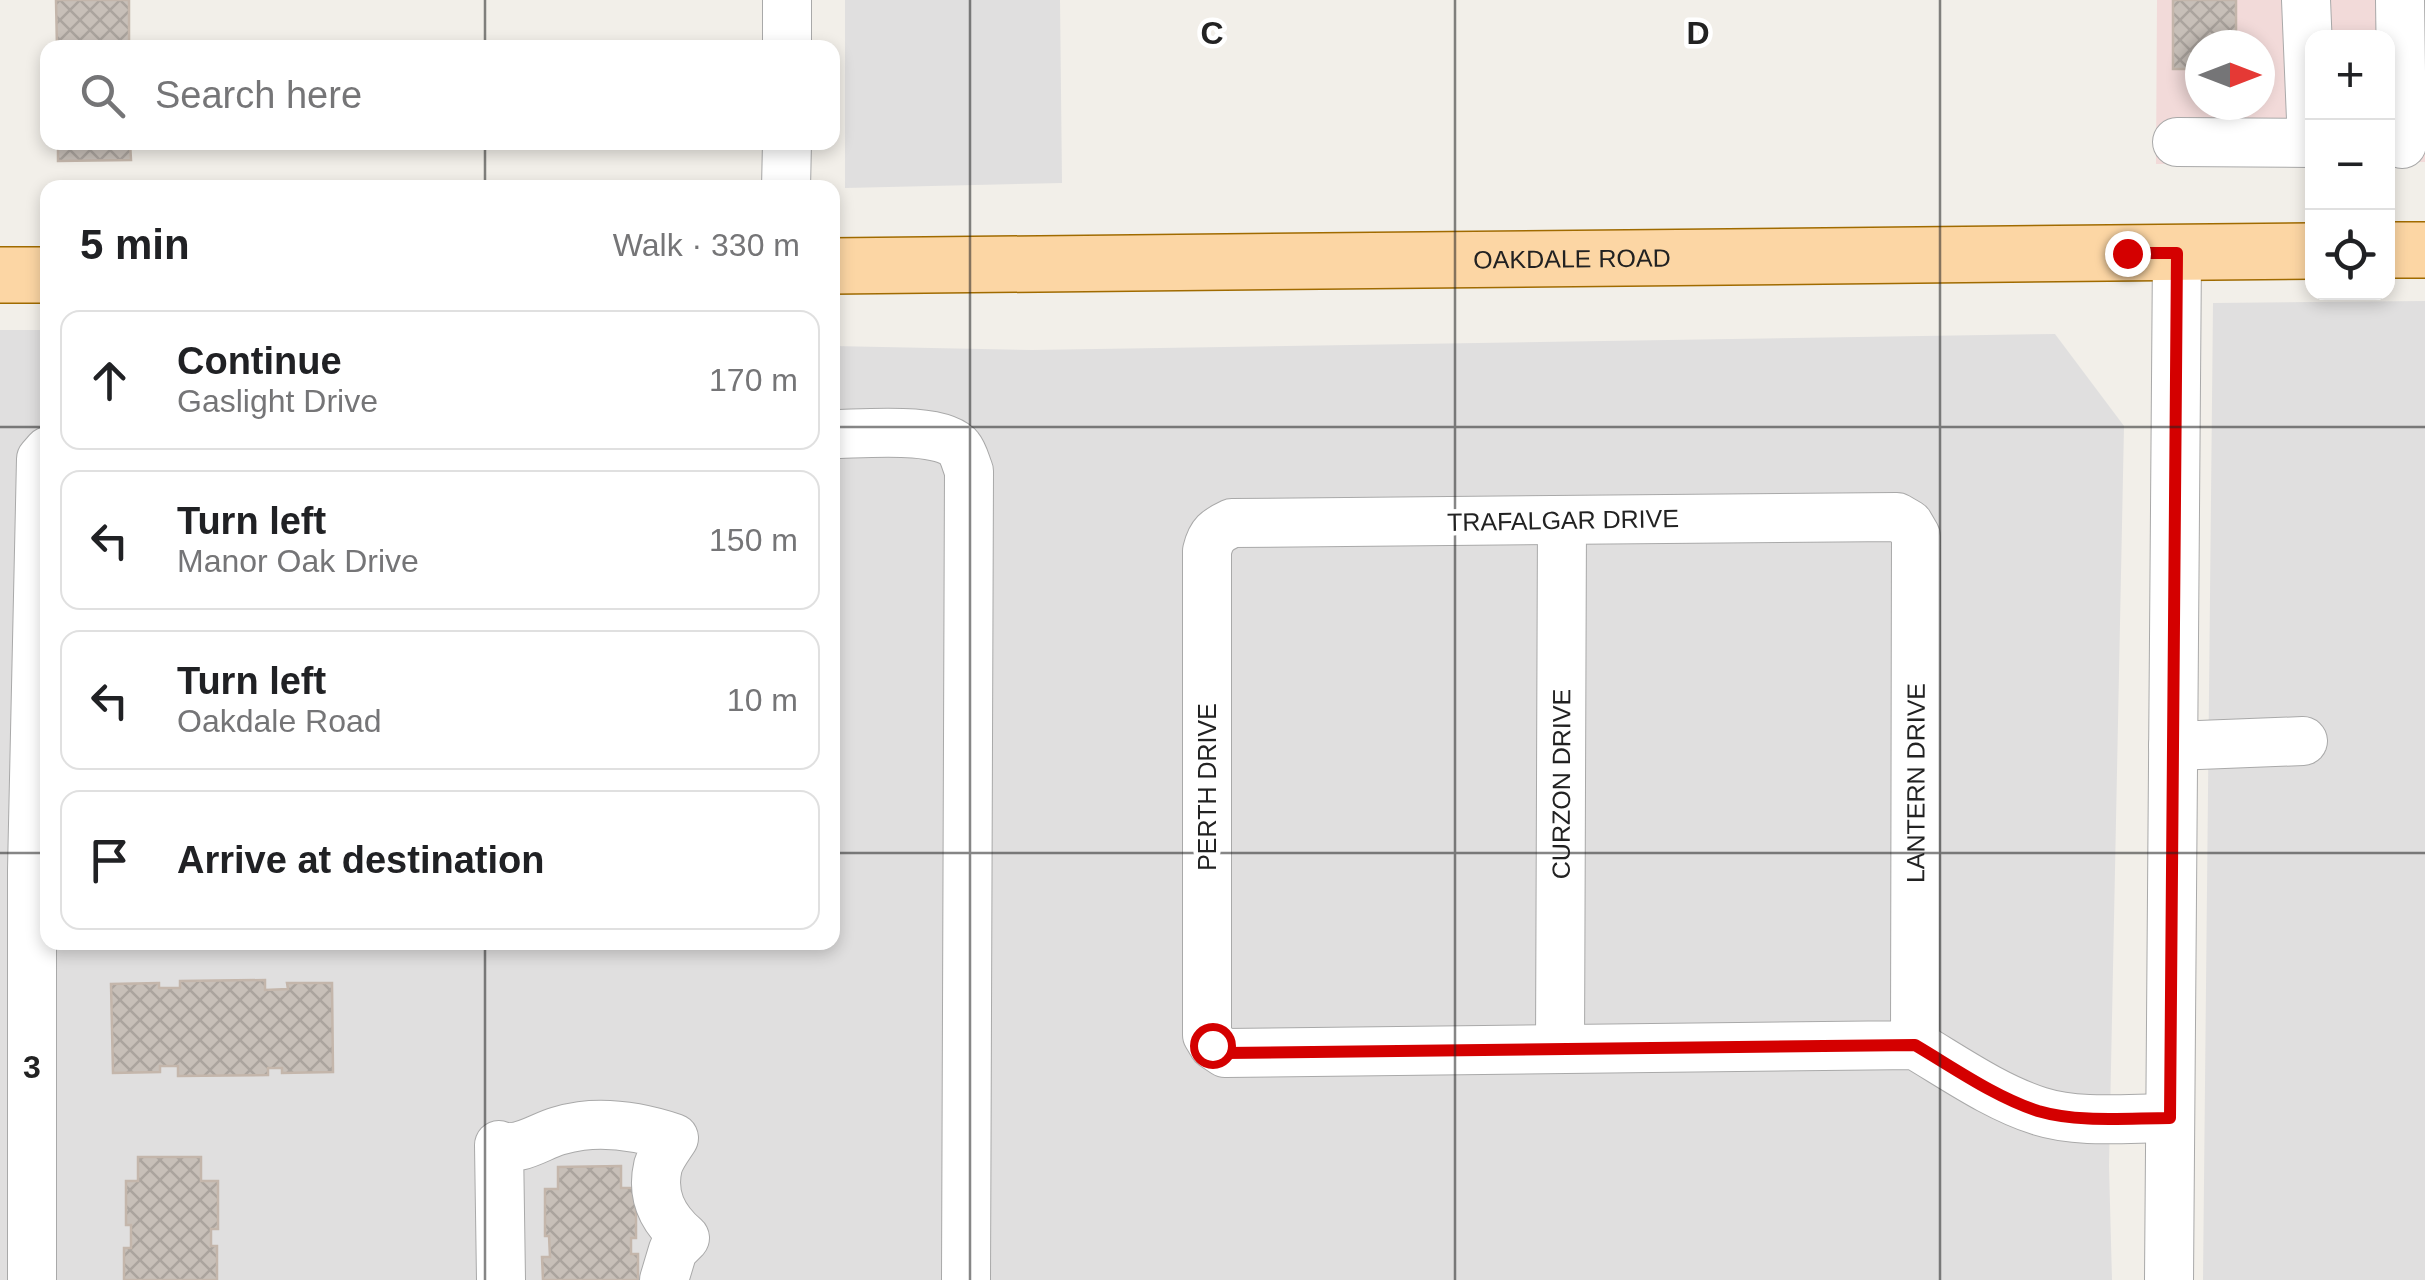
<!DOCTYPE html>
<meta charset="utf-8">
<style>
:root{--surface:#fff;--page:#f2f2f2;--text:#202124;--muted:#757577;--line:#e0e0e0}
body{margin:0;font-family:Helvetica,sans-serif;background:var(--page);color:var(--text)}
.controls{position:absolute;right:30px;top:30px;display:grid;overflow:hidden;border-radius:20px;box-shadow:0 5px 15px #0003}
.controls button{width:90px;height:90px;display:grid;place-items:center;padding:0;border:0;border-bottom:2px solid var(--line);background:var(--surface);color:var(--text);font:50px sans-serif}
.compass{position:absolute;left:2185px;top:30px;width:90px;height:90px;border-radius:50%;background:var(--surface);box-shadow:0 5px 15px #0003;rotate:90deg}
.stop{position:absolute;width:30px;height:30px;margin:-22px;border:8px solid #d40000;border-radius:50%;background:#fff}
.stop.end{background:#d40000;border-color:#fff;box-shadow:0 2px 10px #0008}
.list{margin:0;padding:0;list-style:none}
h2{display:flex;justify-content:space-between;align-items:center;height:130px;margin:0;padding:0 40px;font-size:42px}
h2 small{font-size:32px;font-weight:400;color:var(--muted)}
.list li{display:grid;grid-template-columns:65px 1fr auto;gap:30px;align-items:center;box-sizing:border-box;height:140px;margin:0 20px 20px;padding:0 20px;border:2px solid var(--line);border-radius:20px}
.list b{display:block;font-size:38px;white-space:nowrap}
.list p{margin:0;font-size:32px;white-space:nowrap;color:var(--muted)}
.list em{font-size:32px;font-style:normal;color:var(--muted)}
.icon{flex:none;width:55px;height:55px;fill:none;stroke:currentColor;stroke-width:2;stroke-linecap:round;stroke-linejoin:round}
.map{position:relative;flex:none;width:2425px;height:1280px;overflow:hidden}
.search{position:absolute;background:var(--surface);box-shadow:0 5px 15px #0003;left:40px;top:40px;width:800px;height:110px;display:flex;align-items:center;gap:25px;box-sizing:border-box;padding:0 35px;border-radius:20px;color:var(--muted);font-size:38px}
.panel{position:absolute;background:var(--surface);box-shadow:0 5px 15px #0003;left:40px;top:180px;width:800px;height:770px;border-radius:20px}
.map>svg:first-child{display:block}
.residential{fill:#e0dfdf}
.commercial{fill:#f2dad9;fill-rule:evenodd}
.building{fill:url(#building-cross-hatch);stroke:#c4b6ab;stroke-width:2.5}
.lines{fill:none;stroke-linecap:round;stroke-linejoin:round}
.minor-casing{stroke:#a9a9a9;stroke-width:50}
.major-casing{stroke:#a06b00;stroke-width:58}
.minor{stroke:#fff;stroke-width:48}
.major{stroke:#fcd6a4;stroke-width:55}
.route{stroke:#d40000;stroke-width:12}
.grid{fill:none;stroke:#222;stroke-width:2.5;stroke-opacity:0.55}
.labels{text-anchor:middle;stroke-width:9;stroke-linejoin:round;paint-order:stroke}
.street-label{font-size:25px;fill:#222;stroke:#fff}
.grid-label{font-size:32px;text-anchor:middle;font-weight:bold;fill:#222;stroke:#fff;stroke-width:9;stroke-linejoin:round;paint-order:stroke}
</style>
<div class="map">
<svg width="2425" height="1280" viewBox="0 0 2425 1280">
<defs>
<pattern id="building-cross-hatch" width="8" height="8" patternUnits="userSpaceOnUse" patternTransform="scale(2.5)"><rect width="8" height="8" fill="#c7bfb8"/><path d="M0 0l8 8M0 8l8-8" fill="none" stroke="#aba49e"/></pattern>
</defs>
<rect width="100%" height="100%" fill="#f2efe9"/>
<path class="residential" d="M845 0H1060L1062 183 845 188Z
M2425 301V1280H2203L2213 303Z
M0 330H47L48 942H832L833 346 1032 350 2055 334 2124 426 2109 1166 2112 1280H0Z"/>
<path class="commercial" d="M2157 0H2425V162H2388V38H2312V162L2156 164ZM2200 45H2260V105H2200Z"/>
<path class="building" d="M56 0H129V48H57Z
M2173 0H2236V45H2200V69H2173Z
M58 142H130L131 160 58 161Z
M265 980V990L288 989 287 983H332L333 1072 282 1073V1068H268V1075L178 1076V1066H160V1072L113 1073 111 984 159 983V988H180V981Z
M138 1157H201V1181H218V1229H211V1246H217V1280H124V1248H131V1225H126V1181H138Z
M621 1166V1188H636V1238H631V1254H638V1280H543L542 1257H550L549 1236H545V1189H558V1167Z"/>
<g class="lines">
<defs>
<g id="minor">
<path d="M2306 0 2312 143"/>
<path d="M2400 0 2402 144"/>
<path d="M787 48V0"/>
<path d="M2177 142 2312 143"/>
<path d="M786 188 787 142"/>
<path d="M832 434C861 434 942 426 959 448 964 454 966 464 969 471L966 1280"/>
<path d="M2173 746 2303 741"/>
<path id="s1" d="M1915 1045 1916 536 1909 524 1897 517 1232 523C1217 530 1211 534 1207 551V1035L1213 1045 1225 1053 1915 1045C1954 1068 1995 1097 2039 1111 2080 1124 2128 1118 2170 1118"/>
<path id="s2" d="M1560 1049 1562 520"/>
<path d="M32 1280V870L41 459 48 451"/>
<path d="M501 1280 499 1145C518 1153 540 1136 558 1131 565 1129 574 1127 581 1126 613 1122 644 1128 674 1138 669 1146 661 1156 658 1166 651 1196 663 1219 685 1238L673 1250 664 1280"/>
<path d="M2169 1280 2177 253"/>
</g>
<g id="major">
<path d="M2388 250H2425"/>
<path id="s3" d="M832 266 2312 251"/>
<path d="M0 275H48"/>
</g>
</defs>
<use href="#minor" class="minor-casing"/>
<use href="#major" class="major-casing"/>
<use href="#minor" class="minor"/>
<use href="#major" class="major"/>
</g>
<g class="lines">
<path class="route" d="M1212 1045 1225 1053 1915 1045C1954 1068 1995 1097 2038 1111 2079 1123 2128 1118 2170 1118L2177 253H2127"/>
</g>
<path class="grid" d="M485 0V48M970 0V1280M1455 0V1280M1940 0V1280M485 142V188M0 427H48M832 427H2425M0 853H48M832 853H2425M485 942V1280"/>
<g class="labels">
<g class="street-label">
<text dy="9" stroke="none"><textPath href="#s3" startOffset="740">OAKDALE ROAD</textPath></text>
<text transform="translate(1563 520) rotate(-1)" y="9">TRAFALGAR DRIVE</text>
<text dy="9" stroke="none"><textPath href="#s1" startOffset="262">LANTERN DRIVE</textPath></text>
<text dy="9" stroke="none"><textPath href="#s2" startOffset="265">CURZON DRIVE</textPath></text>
<text transform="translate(1207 787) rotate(-90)" y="9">PERTH DRIVE</text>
</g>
</g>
<g class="grid-label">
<text x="1212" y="44">C</text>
<text x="1698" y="44">D</text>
<text x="32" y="1078">3</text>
</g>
</svg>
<div class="controls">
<button>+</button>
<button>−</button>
<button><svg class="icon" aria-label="locate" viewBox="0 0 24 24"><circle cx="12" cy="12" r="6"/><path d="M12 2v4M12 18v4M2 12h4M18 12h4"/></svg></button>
</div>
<svg class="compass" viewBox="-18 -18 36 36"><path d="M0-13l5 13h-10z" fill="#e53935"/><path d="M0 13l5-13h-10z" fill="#757577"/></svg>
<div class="stop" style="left:1212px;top:1045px"></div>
<div class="stop end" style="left:2127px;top:253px"></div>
<div class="search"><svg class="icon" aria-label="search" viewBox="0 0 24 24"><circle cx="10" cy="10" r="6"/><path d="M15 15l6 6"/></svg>Search here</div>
<section class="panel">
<h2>5 min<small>Walk · 330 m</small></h2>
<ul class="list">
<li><svg class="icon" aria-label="ahead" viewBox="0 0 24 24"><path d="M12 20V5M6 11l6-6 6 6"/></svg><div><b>Continue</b><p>Gaslight Drive</p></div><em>170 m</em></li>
<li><svg class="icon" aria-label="left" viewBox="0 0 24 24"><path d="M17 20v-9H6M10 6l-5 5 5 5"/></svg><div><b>Turn left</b><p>Manor Oak Drive</p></div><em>150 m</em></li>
<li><svg class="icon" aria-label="left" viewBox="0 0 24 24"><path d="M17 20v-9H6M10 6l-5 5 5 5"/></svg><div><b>Turn left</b><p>Oakdale Road</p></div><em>10 m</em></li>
<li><svg class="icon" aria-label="arrive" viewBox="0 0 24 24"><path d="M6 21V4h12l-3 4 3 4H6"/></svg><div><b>Arrive at destination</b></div></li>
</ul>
</section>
</div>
